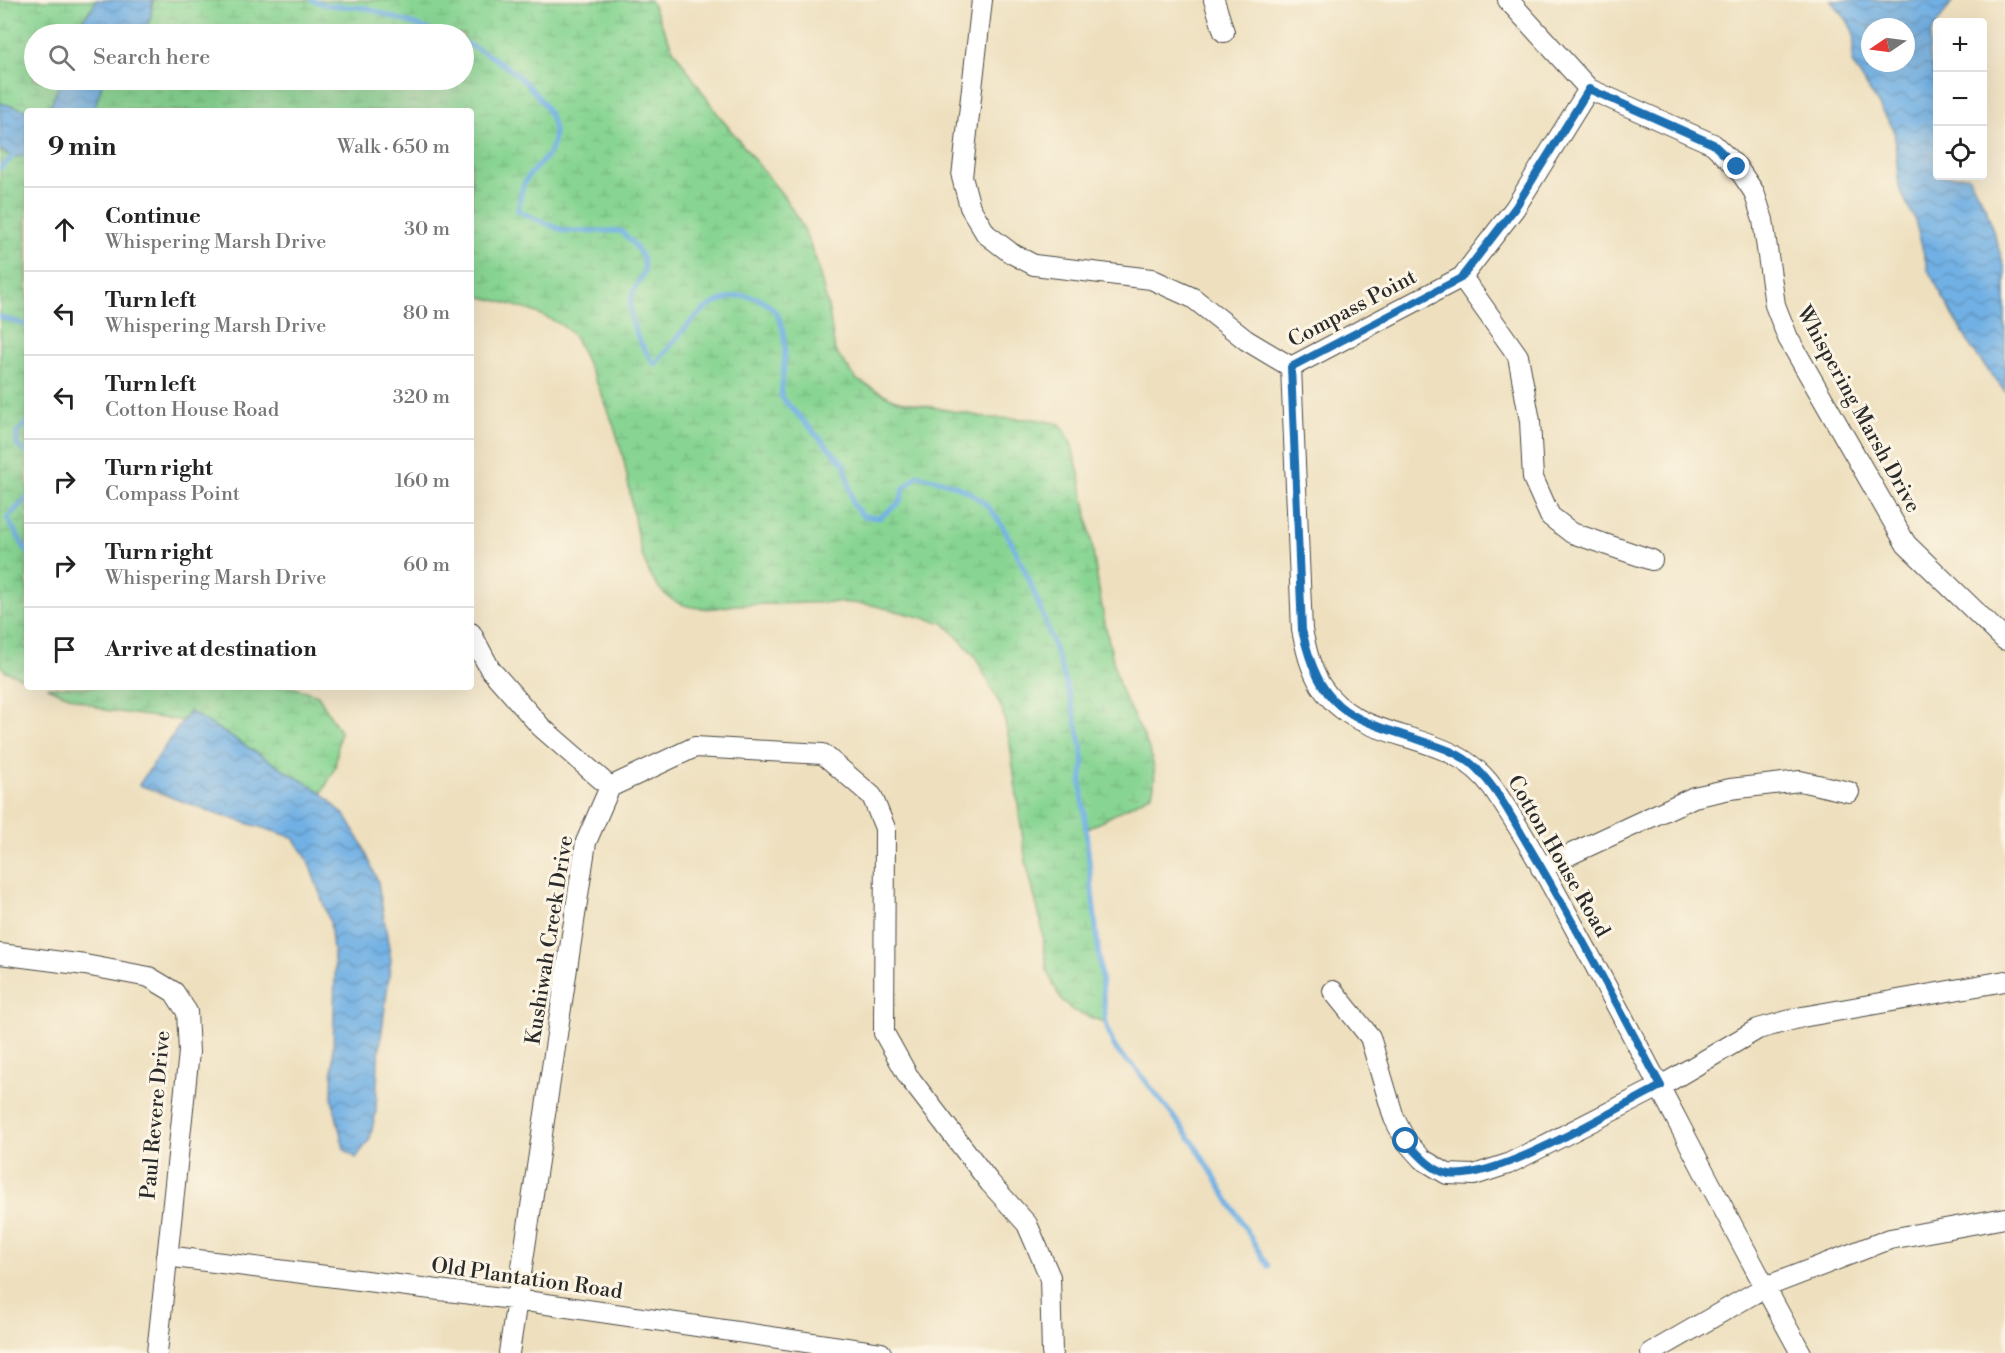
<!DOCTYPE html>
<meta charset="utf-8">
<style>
:root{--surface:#fff;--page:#f2f2f2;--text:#222;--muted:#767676;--line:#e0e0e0}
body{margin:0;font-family:"Libre Bodoni",serif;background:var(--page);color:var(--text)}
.controls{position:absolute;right:18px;top:18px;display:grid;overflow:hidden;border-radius:6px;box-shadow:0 6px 24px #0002}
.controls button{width:54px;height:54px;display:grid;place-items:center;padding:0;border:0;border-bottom:2px solid var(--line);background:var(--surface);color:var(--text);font:30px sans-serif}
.compass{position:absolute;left:1861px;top:18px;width:54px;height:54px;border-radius:50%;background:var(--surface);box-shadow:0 6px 24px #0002;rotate:257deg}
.stop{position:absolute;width:18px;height:18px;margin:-14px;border:4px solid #1f6fb2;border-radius:50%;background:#fff}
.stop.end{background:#1f6fb2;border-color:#fff;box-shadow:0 2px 6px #0008}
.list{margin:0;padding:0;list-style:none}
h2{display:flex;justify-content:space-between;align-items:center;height:78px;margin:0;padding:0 24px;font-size:26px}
h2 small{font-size:20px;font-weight:400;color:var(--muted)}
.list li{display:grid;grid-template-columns:39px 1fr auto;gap:18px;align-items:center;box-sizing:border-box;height:84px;padding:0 24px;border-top:2px solid var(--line)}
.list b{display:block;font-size:22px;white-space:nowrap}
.list p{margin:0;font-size:20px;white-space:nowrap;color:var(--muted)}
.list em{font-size:20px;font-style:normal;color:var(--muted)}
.icon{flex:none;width:33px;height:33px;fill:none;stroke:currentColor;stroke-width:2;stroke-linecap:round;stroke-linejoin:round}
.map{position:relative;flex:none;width:2005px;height:1353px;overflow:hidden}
.search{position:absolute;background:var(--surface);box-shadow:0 6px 24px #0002;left:24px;top:24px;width:450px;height:66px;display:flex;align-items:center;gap:15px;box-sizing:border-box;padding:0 21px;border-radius:33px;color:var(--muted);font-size:22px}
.panel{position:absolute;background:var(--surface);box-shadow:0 6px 24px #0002;left:24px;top:108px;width:450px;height:582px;border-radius:6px}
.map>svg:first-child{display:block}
.wetland{fill:url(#wetland-marsh);stroke:#5a805f;stroke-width:1.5}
.water{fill:url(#water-waves);stroke:#4e6e88;stroke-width:1.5;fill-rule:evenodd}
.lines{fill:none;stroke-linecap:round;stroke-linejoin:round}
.stream{stroke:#71b0e4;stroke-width:5}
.minor-casing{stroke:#484641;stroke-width:22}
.minor{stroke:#fff;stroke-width:20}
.route{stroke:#1f6fb2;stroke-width:8}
.labels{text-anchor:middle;stroke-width:6;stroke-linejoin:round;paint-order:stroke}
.street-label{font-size:21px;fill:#2b2b2b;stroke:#fcf5e5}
</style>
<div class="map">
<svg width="2005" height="1353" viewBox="0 0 2005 1353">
<defs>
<pattern id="wetland-marsh" width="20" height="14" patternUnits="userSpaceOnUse" patternTransform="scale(1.5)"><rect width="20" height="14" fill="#88d593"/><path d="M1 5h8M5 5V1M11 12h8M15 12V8" fill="none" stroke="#76b77f"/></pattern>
<pattern id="water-waves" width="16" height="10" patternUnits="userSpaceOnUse" patternTransform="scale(1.5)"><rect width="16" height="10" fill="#71b0e4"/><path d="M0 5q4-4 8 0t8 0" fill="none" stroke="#5d8fb9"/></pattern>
</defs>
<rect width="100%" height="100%" fill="#fcf5e5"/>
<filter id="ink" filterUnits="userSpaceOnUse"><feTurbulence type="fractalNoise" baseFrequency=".0167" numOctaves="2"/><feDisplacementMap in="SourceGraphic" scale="12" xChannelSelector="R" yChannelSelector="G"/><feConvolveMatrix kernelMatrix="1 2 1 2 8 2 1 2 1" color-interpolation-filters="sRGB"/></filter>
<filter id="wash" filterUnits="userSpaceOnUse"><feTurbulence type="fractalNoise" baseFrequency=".008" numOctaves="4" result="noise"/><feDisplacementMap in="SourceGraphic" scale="24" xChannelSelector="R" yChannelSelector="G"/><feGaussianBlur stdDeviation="1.35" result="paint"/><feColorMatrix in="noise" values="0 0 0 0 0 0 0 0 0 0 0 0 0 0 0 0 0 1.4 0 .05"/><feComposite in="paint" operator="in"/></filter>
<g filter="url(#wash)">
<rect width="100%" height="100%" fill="#eee0bf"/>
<path class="wetland" d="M0 0H97L73 34H34V80H61L51 105 23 109 0 103Z
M153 0H650L673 49 717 113 785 198 804 229 817 263 829 311 835 351 857 380 895 400 989 418 1034 419 1060 424C1072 438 1075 457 1079 474 1092 530 1096 587 1109 642 1113 659 1116 679 1123 695 1136 724 1163 761 1152 794L1087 829 1106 1023 1072 1010 1060 998 1047 971 1041 922 1026 862 1010 744 1002 709 975 656 944 623 872 605 840 602 734 605C630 629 640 524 623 457 615 425 602 392 587 363 582 354 577 338 569 331 549 313 498 300 471 295V111H94V103L103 80H464V34H141L150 20Z
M0 150 13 157 27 156V680L5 671 0 665Z
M46 687H293L318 695 340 732 335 768 322 793 189 711 183 721 105 710Z"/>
<path class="water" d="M97 0H153L150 20 141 34H73Z
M1830 0H1953L1931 33 1929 54 1937 88 1938 176H1968L1986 208 2005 269V392L1972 349 1928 270 1915 220 1899 188 1894 129 1852 63 1854 34 1847 20ZM1870 27H1906V63H1870Z
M61 80H103L94 111H27V156L13 157 0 150V103L23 109 51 105Z
M189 711 322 793 346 817 362 844 378 882 391 960 378 1062 376 1111 370 1139 356 1158 344 1149 332 1098 335 969 330 922 307 858 292 837 214 813 139 785Z"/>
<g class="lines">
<path class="stream" d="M312 0 326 5 367 8 441 34
M464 43C497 55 563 102 553 143 550 159 534 166 526 180 520 188 520 202 518 211L564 231H621C670 278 625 275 631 314 633 333 644 350 655 364 670 348 688 321 705 309 718 300 738 293 753 297 797 310 783 363 781 397L845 465 853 505 863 516 879 518 900 502 904 488 918 475C944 481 967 486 987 506 1023 540 1077 705 1083 756 1084 764 1082 775 1081 783L1106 1023C1111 1042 1116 1055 1133 1065L1194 1143 1268 1266
M0 168 13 157
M0 317 27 325
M27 423 17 432V445L27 453
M27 498 7 518 27 552"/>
</g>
</g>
<g filter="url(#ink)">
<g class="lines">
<defs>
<path id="minor" d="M982 0 962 177 970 207 986 234 1011 253 1034 265 1151 279 1193 298 1246 340 1291 367 1462 277 1515 208 1589 89
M1214 0 1224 32
M1508 0 1589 89 1713 144 1737 167 1754 192 1763 220 1775 305 1788 338 1906 544 2005 640
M1462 277 1518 356 1530 421 1533 478 1550 516 1572 533 1652 560
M1291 367 1302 630C1306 649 1310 668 1321 686 1361 748 1449 725 1493 788 1530 842 1560 901 1591 958 1662 1089 1729 1223 1801 1353
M471 633 490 669 541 727 610 787
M1541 868 1694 797 1730 789 1800 781 1849 792
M0 954 85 965 149 977 174 992 187 1012 189 1052 157 1353
M1333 991 1370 1037 1394 1118 1406 1141 1422 1159 1447 1174 1474 1175 1508 1164 1661 1086 1758 1029 1802 1017 2005 981
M166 1256 519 1300 881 1353
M509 1353 586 842 610 787 695 747 823 754 872 796 885 828 884 1033 908 1076 990 1183 1027 1224 1050 1277 1052 1353
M1651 1353 1765 1287 1890 1239 2005 1218"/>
</defs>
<use href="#minor" class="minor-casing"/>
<use href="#minor" class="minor"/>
</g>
</g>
<g class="lines" filter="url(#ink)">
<path class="route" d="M1406 1141C1417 1153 1432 1171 1449 1174 1498 1181 1613 1110 1661 1086 1618 1007 1577 927 1531 850 1514 822 1499 790 1475 767 1460 753 1441 747 1422 741 1348 717 1321 712 1302 630L1291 367 1461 278 1515 208 1589 89 1713 144 1737 167"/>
</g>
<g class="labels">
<g class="street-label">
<text transform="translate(1352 308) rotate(-28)" y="7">Compass Point</text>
<text transform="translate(1859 409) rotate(61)" y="7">Whispering Marsh Drive</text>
<text transform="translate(1559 856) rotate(60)" y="7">Cotton House Road</text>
<text transform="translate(549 940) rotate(-81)" y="7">Kushiwah Creek Drive</text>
<text transform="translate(155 1115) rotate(-85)" y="7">Paul Revere Drive</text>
<text transform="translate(527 1278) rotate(8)" y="7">Old Plantation Road</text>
</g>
</g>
</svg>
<div class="controls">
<button>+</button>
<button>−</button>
<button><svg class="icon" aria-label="locate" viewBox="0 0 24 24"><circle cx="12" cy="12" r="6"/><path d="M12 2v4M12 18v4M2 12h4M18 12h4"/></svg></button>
</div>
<svg class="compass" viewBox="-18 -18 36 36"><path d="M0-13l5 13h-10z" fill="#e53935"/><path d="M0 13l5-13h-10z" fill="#767676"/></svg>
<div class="stop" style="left:1406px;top:1141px"></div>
<div class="stop end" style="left:1737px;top:167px"></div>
<div class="search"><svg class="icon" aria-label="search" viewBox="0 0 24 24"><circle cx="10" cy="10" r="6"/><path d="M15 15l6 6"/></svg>Search here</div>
<section class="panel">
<h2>9 min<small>Walk · 650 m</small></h2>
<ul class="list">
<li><svg class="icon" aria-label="ahead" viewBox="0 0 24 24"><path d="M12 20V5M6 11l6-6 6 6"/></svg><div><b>Continue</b><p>Whispering Marsh Drive</p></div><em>30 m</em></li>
<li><svg class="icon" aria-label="left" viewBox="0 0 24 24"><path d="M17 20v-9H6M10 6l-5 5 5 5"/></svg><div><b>Turn left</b><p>Whispering Marsh Drive</p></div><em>80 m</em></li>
<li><svg class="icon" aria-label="left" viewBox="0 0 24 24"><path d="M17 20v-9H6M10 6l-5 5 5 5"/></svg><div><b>Turn left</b><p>Cotton House Road</p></div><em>320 m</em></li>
<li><svg class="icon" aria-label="right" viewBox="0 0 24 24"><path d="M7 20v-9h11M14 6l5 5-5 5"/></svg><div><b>Turn right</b><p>Compass Point</p></div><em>160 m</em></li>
<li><svg class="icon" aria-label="right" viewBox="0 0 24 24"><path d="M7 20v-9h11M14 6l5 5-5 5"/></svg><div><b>Turn right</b><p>Whispering Marsh Drive</p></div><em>60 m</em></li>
<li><svg class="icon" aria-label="arrive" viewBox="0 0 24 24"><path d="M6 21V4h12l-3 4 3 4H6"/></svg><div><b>Arrive at destination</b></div></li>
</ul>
</section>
</div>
